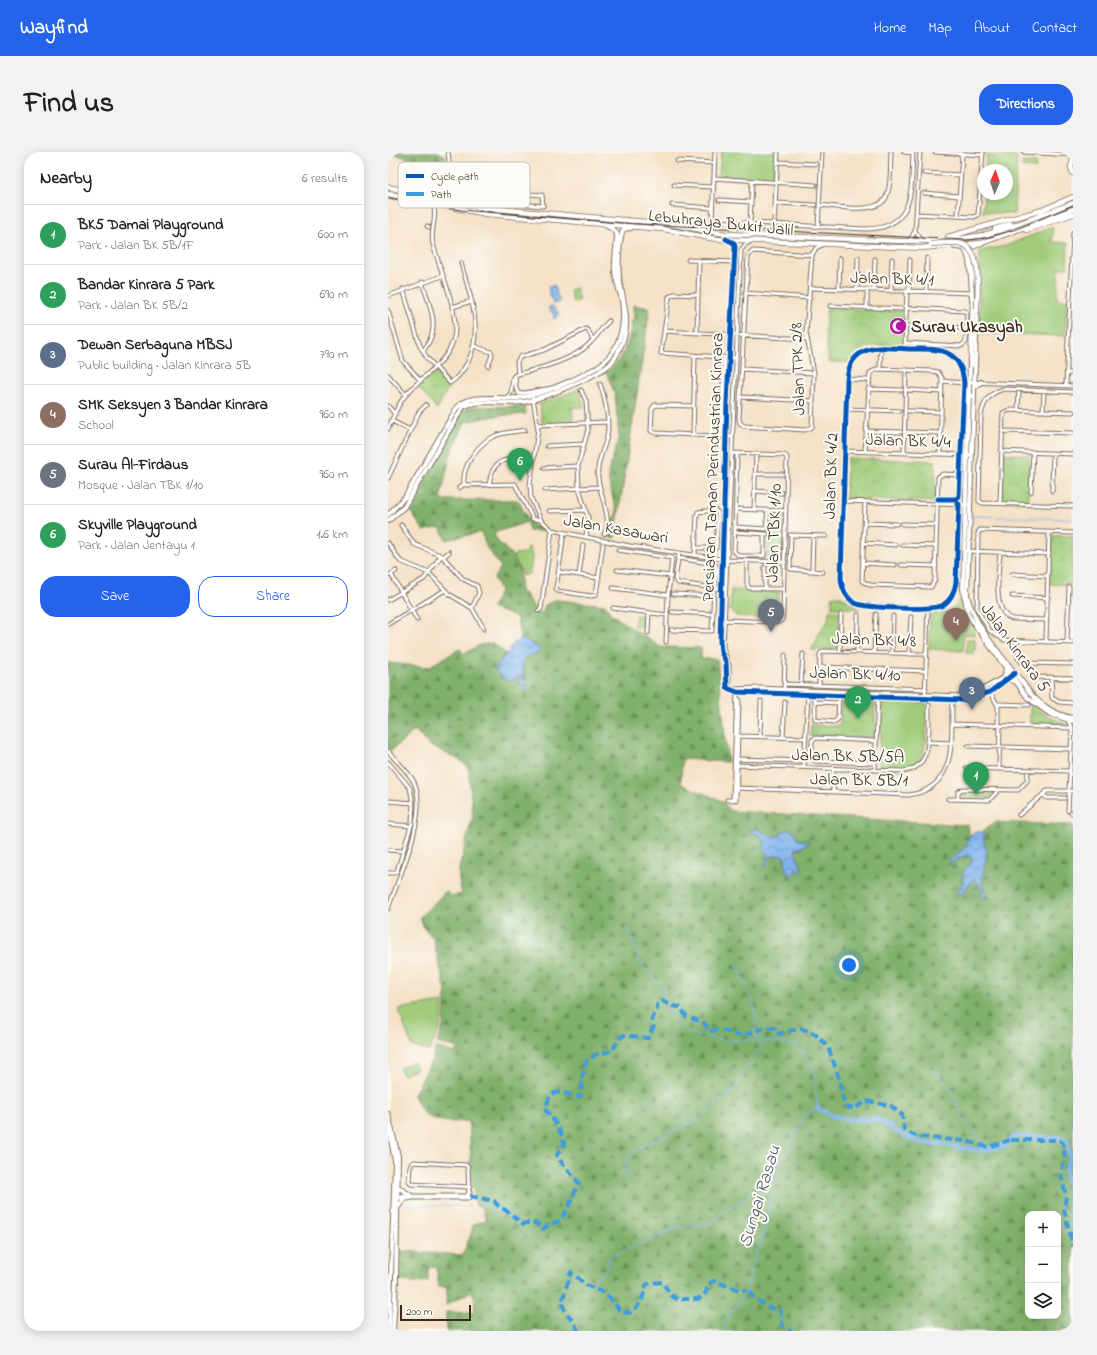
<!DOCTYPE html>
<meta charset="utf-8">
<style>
:root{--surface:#fff;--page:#f2f2f2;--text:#202124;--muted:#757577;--line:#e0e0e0;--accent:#2563eb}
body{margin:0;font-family:"Indie Flower",sans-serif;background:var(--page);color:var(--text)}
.controls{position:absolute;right:12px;bottom:12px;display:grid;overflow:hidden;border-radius:8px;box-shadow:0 2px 10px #0003}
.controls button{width:36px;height:36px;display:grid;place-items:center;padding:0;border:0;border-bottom:1px solid var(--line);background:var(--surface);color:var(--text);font:20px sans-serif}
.compass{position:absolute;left:589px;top:12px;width:36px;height:36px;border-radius:50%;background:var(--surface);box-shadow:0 2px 10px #0003;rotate:2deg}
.scale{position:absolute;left:12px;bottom:10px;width:71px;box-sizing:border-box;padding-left:4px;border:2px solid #3b2a1e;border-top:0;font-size:11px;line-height:14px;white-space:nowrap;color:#3b2a1e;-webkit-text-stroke:3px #fdfcf7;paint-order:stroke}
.you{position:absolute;left:461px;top:813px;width:14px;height:14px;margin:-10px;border:3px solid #fff;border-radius:50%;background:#1a73e8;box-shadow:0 0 0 6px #1a73e833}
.badge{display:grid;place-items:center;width:26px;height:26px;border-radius:50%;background:var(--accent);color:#fff;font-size:13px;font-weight:700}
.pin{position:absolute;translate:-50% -33px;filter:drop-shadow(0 1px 2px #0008)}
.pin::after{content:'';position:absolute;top:21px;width:14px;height:12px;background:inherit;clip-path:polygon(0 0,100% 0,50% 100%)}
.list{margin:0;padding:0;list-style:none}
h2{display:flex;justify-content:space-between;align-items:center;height:52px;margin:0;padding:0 16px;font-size:17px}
h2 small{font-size:13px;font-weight:400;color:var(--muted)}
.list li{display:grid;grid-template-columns:26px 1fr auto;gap:12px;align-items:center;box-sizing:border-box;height:60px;padding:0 16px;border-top:1px solid var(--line)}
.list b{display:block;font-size:15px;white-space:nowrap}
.list p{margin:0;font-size:13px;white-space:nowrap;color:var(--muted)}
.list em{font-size:13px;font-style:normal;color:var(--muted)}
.actions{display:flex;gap:8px;padding:12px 16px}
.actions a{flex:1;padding:9px 0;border:1px solid var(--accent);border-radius:16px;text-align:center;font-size:14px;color:var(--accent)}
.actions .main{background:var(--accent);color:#fff}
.icon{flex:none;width:22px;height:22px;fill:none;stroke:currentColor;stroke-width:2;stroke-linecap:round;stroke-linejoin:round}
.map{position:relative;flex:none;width:685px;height:1179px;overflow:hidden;border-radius:16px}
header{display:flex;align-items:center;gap:24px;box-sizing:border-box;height:56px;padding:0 20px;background:var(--accent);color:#fff}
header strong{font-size:19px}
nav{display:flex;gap:22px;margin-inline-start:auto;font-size:14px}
.intro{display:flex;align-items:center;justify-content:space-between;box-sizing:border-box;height:96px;padding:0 24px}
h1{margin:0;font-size:28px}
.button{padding:10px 18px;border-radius:16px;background:var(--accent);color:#fff;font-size:14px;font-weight:700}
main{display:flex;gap:24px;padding:0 24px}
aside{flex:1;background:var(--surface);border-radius:16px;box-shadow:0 2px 10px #0003}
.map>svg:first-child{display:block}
.grass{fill:#a0cc7a;stroke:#6e7b4c}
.forest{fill:url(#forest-firs);stroke:#5e6d44;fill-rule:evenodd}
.park{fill:url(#park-crowns);stroke:#6e7b4c}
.water{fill:url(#water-waves);stroke:#5e6e86}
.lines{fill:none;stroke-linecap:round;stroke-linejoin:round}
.stream{stroke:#80b3ed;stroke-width:1}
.river{stroke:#80b3ed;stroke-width:4.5}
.highway-tunnel{stroke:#cfbca4;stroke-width:4.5;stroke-dasharray:4.5 2;stroke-linecap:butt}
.minor-casing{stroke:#7c6a59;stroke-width:5}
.major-casing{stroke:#7c6a59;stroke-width:6}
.highway-casing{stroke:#7c6a59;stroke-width:6}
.minor{stroke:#fff;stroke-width:3}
.major{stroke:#fff;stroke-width:4}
.highway{stroke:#fff;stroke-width:4.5}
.tram{stroke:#3b2a1e;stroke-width:1}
.highway-bridge-casing{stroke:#7c6a59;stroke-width:6;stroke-linecap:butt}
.highway-bridge{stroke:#fff;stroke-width:4.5}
.quiet{stroke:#3f9ce0;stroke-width:4;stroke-dasharray:8 4;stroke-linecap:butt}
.cycleway-casing{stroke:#fdfcf7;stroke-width:8}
.cycleway{stroke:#0057b8;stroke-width:5}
.labels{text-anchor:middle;stroke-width:4;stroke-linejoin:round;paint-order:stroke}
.street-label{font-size:17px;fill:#3b2a1e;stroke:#fdfcf7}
.poi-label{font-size:17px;font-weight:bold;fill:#3b2a1e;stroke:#fdfcf7;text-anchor:start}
.water-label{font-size:18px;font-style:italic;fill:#535a66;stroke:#fdfcf7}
.key{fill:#fdfcf7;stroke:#c3bdb6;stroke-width:1}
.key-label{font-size:11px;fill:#3b2a1e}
</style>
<header>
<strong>Wayfind</strong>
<nav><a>Home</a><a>Map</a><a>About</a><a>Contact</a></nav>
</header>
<div class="intro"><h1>Find us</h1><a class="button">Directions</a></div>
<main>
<aside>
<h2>Nearby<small>6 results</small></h2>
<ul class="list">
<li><span class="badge" style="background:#2e9e5b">1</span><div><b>BK5 Damai Playground</b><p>Park · Jalan BK 5B/1F</p></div><em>600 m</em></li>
<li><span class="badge" style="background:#2e9e5b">2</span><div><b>Bandar Kinrara 5 Park</b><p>Park · Jalan BK 5B/2</p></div><em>690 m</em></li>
<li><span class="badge" style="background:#5c6f8a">3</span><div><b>Dewan Serbaguna MBSJ</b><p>Public building · Jalan Kinrara 5B</p></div><em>790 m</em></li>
<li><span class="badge" style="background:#8d6e63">4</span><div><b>SMK Seksyen 3 Bandar Kinrara</b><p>School</p></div><em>960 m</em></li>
<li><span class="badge" style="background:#6b7280">5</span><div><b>Surau Al-Firdaus</b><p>Mosque · Jalan TBK 1/10</p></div><em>960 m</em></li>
<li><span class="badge" style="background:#2e9e5b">6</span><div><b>Skyville Playground</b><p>Park · Jalan Jentayu 1</p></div><em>1.6 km</em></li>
</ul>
<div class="actions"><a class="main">Save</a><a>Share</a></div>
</aside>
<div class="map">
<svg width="685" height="1179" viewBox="0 0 685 1179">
<defs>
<pattern id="forest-firs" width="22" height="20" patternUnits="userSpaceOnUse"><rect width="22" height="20" fill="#80b06a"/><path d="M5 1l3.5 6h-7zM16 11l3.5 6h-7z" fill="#6a8f57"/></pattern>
<pattern id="park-crowns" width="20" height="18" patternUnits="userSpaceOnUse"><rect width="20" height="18" fill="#a0cc7a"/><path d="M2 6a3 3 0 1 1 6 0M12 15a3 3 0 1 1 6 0" fill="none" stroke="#8baf69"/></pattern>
<pattern id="water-waves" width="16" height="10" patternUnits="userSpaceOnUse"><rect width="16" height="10" fill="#80b3ed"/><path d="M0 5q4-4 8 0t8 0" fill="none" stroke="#6a92bf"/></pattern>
</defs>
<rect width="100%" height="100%" fill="#fdfcf7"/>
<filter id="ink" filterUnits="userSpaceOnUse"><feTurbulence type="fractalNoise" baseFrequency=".025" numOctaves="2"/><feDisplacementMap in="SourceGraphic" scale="8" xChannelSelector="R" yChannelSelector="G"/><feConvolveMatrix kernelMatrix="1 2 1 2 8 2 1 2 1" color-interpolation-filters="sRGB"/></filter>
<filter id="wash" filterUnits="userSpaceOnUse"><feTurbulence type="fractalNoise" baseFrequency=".012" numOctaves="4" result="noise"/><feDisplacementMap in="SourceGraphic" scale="16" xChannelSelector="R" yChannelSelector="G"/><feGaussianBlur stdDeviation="0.9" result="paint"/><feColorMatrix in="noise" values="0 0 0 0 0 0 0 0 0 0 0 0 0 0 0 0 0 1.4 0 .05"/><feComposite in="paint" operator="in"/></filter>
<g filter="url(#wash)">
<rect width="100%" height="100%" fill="#f4e1c6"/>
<path class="grass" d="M333 0H388L386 27 331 24Z
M598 3 629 5 626 62 595 60 596 42H619V18H598Z
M634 10H648V16L634 15Z
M665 75 664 90 680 91 679 116H671L669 147 679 148 677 184 591 181 592 99 617 94Z
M188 136 191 149 185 150 182 138Z
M142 396 144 405 142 421 135 424 126 405 127 402 137 401 139 397Z
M343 438 392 440 384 464 381 467 348 464 342 458Z
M573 447 574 456 588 481 586 483 576 482 575 499 541 497 542 462C557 462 564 459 573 447Z
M248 463 255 464 253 475 246 474Z
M579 487H587V502L578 501Z
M494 549 538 551C538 571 544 615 516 617 508 618 499 617 491 616Z
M55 850 52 876 41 899 24 894 10 857Z
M25 910 29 917 15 923 11 916Z"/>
<path class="forest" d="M0 0H50L57 4V15L44 14 43 18 26 14 25 8Z
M245 153 262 156 227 386 219 385V381H221L223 368 227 366 229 361 221 332 220 321 231 285 227 242 218 220C234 210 244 186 243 168H246Z
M137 254 138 262 107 264 77 270 62 304 52 348H130L139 365 147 375H153L159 379H141L139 370 106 381C109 392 117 395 124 403 133 414 133 427 132 440L136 441 150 461H155L157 453 168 448 218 453 222 461 272 495 313 496V507H329L340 610 294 607 293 632 334 649 343 659 580 673C585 699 569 695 561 713L578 703 584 706 572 737 577 739 585 728 589 729 592 737 595 738 593 742 594 744 596 734 594 727 599 700 595 688 597 683 594 680 607 670 685 673V1179H58V1160L86 1161 87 1147 84 1139 58 1153 59 1135H51L48 1115 40 1116V1129L27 1131 12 1128 13 1099 75 1103C77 1095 86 1078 85 1072L98 1069 94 1055 88 1054 81 1011 83 1010 81 969C66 970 46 972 35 960 31 956 29 948 26 943L43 910 48 895 65 901 71 896 49 891 55 874 58 840 45 786 36 776 32 765 58 739 63 744 74 742 71 728V717L85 663 80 615 72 608 42 594 27 578 3 599 0 596V511L40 515 72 497 76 502 92 493 105 491 118 502 115 505 110 522 121 529 136 521 135 510 139 504 149 502 153 498C147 494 140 488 132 487L129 465 104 456 112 439 106 426 113 415 99 396 93 380 58 388 52 375 36 379 20 356 73 260 84 255ZM400 679 408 684 410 688H419L421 691 408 697 407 700 413 714 412 717 407 715V718L400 721 398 719 397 707 395 703 382 705 376 715 380 704 378 690 366 680 387 685ZM640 1062H670V1164H640Z"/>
<path class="park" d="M439 156 516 159 518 182 515 194C495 193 472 190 461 210H441L437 180Z
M48 219 62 232 49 257 30 235Z
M194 236 191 239 196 255 184 256 185 270 155 271 154 270 152 252Z
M616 302 641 303 640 350 614 349Z
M459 306 547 309V350L457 347Z
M380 362H394L396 364 394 406 392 408H380L379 406Z
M664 384H685V433L662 432Z
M444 444H453L472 457 444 456Z
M441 459 452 460 450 495 449 497 423 498 428 491 431 480 440 469Z
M456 547 487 548V584L485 586 422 584 423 573 452 574 453 549Z
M642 552 661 565 681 573 642 572Z
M573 639H575L608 640 600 646 574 645 572 642Z"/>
<path class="water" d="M166 133 172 150 165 152 160 137 161 135Z
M164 154 170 160V164L166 167V163L160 156Z
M132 487C141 488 146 495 154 498 148 504 137 501 135 510 133 514 136 519 136 523L121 529 110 522 107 516 118 503 124 493Z
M131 527H138L139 539H136V533L129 530Z
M364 677 371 678 379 683 381 682 387 685 393 682 395 679 402 677 408 682 410 688 422 689 414 695 408 697 407 700 413 714V721L411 722 408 715 406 722 403 723 398 719 397 707 395 703 382 705 379 714 376 715 380 704 375 695 378 690 371 683 361 679Z
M586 680H594L597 683 595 688 599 700 594 727 596 738 599 742 597 747 592 742 595 738 592 737 591 731 585 728 577 739 567 745 575 730 574 726 576 718 584 710V706L578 703 560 713 564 706 578 695 582 683Z"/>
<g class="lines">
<path class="stream" d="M584 364 685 367
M239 774 253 812 275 837 282 864 301 882 336 888 377 889 410 893 425 915 430 956 417 962 410 979 392 1010 378 1073 364 1113 359 1141 342 1162 335 1179
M348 811C356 828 365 844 368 863 370 872 365 878 368 887
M546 919 562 935 575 967 603 997
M679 991 685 975
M239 1028 236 1013 240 1005 256 993 310 968 344 940 376 889
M0 1053 1 1052
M17 1053 82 1054
M95 1053 114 1060 134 1074
M192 1144 207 1126 216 1122 222 1106 225 1104 289 1076 322 1071 352 1048 387 1029"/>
<path class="river" d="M430 956 445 964 460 967H489L513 982 536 992H551L590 998 603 997 619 993 624 986 628 984 673 986 679 991 682 1004 677 1018 682 1043V1063L685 1072"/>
</g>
</g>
<g filter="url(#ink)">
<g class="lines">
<path class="highway-tunnel" d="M580 95 584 86 597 80"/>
<defs>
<path id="minor" d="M516 0 525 1
M547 0 595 3
M636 0 685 3
M289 9 327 11
M390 10 428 12
M62 18 93 26C99 30 102 36 110 39L154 43 155 54 94 49 93 48 97 29
M536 21 573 23
M326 26 427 33
M286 33 325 35
M57 39 62 47
M536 41 571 44
M50 44C63 33 62 16 60 0
M331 48 363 50
M388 51 427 53
M129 53 130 41
M284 53 324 56
M431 53C448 54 493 64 499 43 504 30 502 14 503 0
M528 62 586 65 590 63 595 0
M570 64 574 2
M324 69 477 77C528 77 523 37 525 0
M362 71 364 29
M386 72 390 0
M39 74 41 75
M430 75 434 0
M319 78 323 74 324 69 327 0
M527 79 533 87
M341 88 346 91 347 95 339 250 332 490 333 500 338 510 339 536 349 540 571 548 595 543 619 527
M522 88 527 79 532 0
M363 89 358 92 353 98 335 496 341 513V535L345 537 370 536 572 544 590 540 619 523
M424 103 365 99 360 104 351 266 352 271 356 274 417 278 424 275 426 221 418 181 424 103 428 96 434 93
M300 108 346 110
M34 130C42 155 54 176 35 199
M423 136 584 141
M15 137 32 194 39 206 62 231C70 226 76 217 80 210 96 176 82 144 73 111
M451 137 452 106
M469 138 470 106
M486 138 487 107
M503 139 504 107
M521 139 522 108
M538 140 539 106
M357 141 422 146
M310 143 286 142 281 145 273 201 348 206
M0 144 54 124
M442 154 514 157
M64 155 84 149
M479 156V138
M0 159 15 209 33 229
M518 174 579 176
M276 179 419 187
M309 181 311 108
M517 191 573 194 578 190 579 162 577 159 519 156
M517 193 519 139
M86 194 103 200 104 203 100 214
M354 217 426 221
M492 217 493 196
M679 221H685
M130 222 129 210 132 205 156 198 198 177 200 178 205 188
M0 223 18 243
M127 223C149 217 186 208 201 192 209 185 213 176 221 169
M127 223 128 237 131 242 164 236
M459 227 480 228
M554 229 576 231
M582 230 685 234
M212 232C217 245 222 271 219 284 216 298 208 311 210 326 211 340 226 371 216 382
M678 234 685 81
M480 237 514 238
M193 238 198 249 200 278 190 314 191 336 200 366 198 385
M520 238 554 240
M685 240 616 237C602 240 595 251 593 264L591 349 594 351 685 354
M352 245 425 249
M145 246 150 278 142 332 143 346 153 368 164 378 242 394 340 408 397 410
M117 247 123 241 125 225 127 223
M0 254 7 262
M306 254 267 253 264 257 263 279 268 281 345 285
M458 257 512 259
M630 258 631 238
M520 259 553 260
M655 259 656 239
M4 269 22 278
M150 273 219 270
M0 277C5 266 9 253 17 244 36 220 69 208 67 172 65 145 52 118 45 92 41 80 52 59 43 51
M137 278C127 280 116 280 107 284 91 290 74 314 76 331L77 333 127 332 145 367 153 368
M478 279 513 280
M614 279 685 281
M519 280 552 281
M305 283 307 204
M333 284 336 205
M159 294 196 292
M456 299 583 303
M613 299 685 302
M477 300 482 221 489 217 544 219 550 220 554 226 552 302
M349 301 347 375 378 377 380 358
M516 301 518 218
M156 316 190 314
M367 322H395
M0 326 31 260 38 253
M101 333C104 311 112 306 132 307
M71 336 76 332
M157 338 211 335
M366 339 394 341
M664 339 665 301
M643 340 645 300
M550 347H569L571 344 576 231C575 219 572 208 561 202 551 196 536 197 525 197 497 196 463 188 459 227L453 425 458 443 464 449 472 453 540 456 555 453 563 444 568 434 571 352
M455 349 580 353
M477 350 474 429 482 433 543 435 547 428 550 325 555 322 572 323
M612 351 615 261 621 258 685 260
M347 357 398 359
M366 358 368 302
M161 359 197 358
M476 371 509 372
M514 372 549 373
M13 373 26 392 54 404 75 427 89 434 91 441 84 456
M347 375 346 399 351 404H376V382
M347 380 379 382
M176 381 168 437 170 439 203 444 208 443 215 392
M685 381 592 378 590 381 589 457 602 479 616 488 685 491
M402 383 438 384
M403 383 402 417 435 420
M0 391 12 409 41 421 61 442 84 456 96 477
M475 391 508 393
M514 393 548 394
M230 398 284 406 280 443 278 490
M579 399 661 402
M291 401 287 427 290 431 333 437
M612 401C611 417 603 462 625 467L659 468
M307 403 309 363 310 360 327 358 330 361 328 396H307
M55 405 61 400
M290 406 327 412 329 417 327 436
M359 409V432L361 436 395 437
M475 411 507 413
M513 413 548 414
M229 418 283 424
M424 419 425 384
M171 420 211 426
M3 422 29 468
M624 422 660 424
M191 423 195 393
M0 424 8 419
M225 436 280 443
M377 437V415
M285 442 326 444
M624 444 660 446
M0 448 36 427 53 404
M225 456 279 463
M150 459 153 457 164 378
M284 460 325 462
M336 468 391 470 394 468 395 460 399 305 396 303 344 301
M0 472 57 438
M283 478 324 479 326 436
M260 481 261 461
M630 489V506L634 511 685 512
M658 490 661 380
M679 490 681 435
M452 499 453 462
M469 499 470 463
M486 500 488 462
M504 501 505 464
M521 502 523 465
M432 515 538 519
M645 525 685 526
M663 525 664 546 671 550 685 551
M396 532 538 537
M413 532 415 502
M431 533 432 502 435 499 539 502
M396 539 397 503
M602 540 610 554V573
M427 543V568L446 570 450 567 451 544
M537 547 540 456
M427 550 451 551
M610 552 641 553
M564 572 684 576
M350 584 418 586
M372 585 373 549
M395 585 397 550
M539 590 563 591
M580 594 683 597
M0 599C8 609 20 619 26 630 41 662 11 724 0 757
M349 607 417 609
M0 610 22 636 25 651 24 671 9 719 6 721H0
M487 611 428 609 424 607V588L428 586 488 589
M349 613 515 619C547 617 540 576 541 553
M416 615 420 541
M578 616 682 619 684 576 680 569
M611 617 612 573
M487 618 490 544
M348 636 521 643C571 636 563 585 564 547
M445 640V617
M655 643 659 646H677
M560 647 601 648 611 638
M570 647V640L574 637 630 638 639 629 640 618
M339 648H345L349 539
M348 648 351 547
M0 649 25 651
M680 659 682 619
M683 661H685
M631 663 659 639H685
M0 672 23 674
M0 698 15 699
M8 1044H78L82 1040
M7 1046H81L80 1016 78 1013 25 1010 22 1014 21 1029 23 1032 82 1035"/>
<path id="major" d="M567 95C572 95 576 95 578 99 583 109 584 139 584 149
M588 131 582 98 584 95 590 93
M589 155 579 443C587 479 622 512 643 542 655 555 668 563 685 566
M582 210 575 437 580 462 587 473 640 546 662 562 685 569
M586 236 593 230
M0 363 17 345 68 257C81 240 110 248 130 246 153 243 187 228 208 216 231 202 238 175 234 149 232 139 228 129 227 119 226 107 229 94 229 82L226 78 217 73
M0 369 16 355 75 255C92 246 116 253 135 250 154 247 207 225 221 213 225 209 229 204 231 198 245 172 235 151 231 125 230 116 231 82 236 77L243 76
M617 524 618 515
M619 527 628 530
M0 962 10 1004 8 1129 5 1179
M0 972 7 1009 1 1179
M10 1035 22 1043
M10 1055 16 1047 22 1046"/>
<path id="highway" d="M685 7 683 15 685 21
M0 35 68 51 98 56 281 72 337 82 511 89H557L596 83 617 77 685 51
M0 42 98 62 275 77 328 87 533 96 594 91 685 57
M607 77 623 72
M638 78 685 62
M560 85 654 58 685 45
M583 213 585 146"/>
</defs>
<use href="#minor" class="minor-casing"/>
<use href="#major" class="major-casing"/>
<use href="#highway" class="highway-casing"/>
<use href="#minor" class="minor"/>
<use href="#major" class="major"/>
<use href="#highway" class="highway"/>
<path class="tram" d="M0 46 73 58 232 71 577 88C615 87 650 67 685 53"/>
<defs>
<path id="highway-bridge" d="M543 92C553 92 565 89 574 92 595 98 589 141 589 158"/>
</defs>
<use href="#highway-bridge" class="highway-bridge-casing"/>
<use href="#highway-bridge" class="highway-bridge"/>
<path class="quiet" d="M623 988H671L675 991 677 1005 673 1022 678 1044 676 1058 685 1094
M82 1044 106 1049 112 1056 116 1057 135 1072 143 1070 153 1073 155 1077C160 1073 164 1072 169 1070 179 1064 186 1040 191 1031L170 1006 169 1003C171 999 175 996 176 993 177 986 163 962 158 959 157 954 159 953 160 949 165 933 181 944 192 945L194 942V925L199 908 209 902 224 899 231 887 236 883 260 886 266 874 264 867 269 857V853L274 849 285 854 292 855 298 864 316 871 322 879 331 877 349 883 359 882 376 876H387L391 882 412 876 427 882 439 894 442 900 451 926 456 952 461 956H467L479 949 503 954 514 963 516 978 530 985 578 989 600 995 622 988
M362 1139 365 1145 382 1156 391 1157C395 1163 392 1169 395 1174 397 1176 401 1177 403 1179
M190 1179C187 1168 175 1160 174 1150L183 1120 198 1133 216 1141 225 1149 232 1159 241 1161C253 1154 255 1146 258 1133L262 1131 274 1130 283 1143 290 1148C298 1145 308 1150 315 1144 321 1139 317 1133 325 1129L352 1138H359"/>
<defs>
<path id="cycleway" d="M338 87 346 91 347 95 339 250 332 490 333 500 338 510 339 536 349 540 576 548 602 540 627 521
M550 347H569L571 344 576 231C575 219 572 208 561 202 551 196 536 197 525 197 497 196 463 188 459 227L453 425C453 435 458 446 467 451 477 456 546 459 555 453 563 448 567 438 568 430L571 352H569"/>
</defs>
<use href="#cycleway" class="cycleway-casing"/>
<use href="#cycleway" class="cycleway"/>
</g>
</g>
<defs>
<symbol id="mosque-disc" viewBox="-11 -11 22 22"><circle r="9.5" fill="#b5179e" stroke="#fdfcf7"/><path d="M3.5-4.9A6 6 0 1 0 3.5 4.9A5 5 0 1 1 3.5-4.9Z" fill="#fff"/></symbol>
</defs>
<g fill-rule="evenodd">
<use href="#mosque-disc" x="500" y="164" width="20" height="20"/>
</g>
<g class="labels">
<g class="street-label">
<text transform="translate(333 70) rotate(6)" y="6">Lebuhraya Bukit Jalil</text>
<text transform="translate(504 126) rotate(2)" y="6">Jalan BK 4/1</text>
<text transform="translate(409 217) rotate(-92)" y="6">Jalan TPK 2/8</text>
<text transform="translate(520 288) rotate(2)" y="6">Jalan BK 4/4</text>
<text transform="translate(324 315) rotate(-88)" y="6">Persiaran Taman Perindustrian Kinrara</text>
<text transform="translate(442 324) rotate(-88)" y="6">Jalan BK 4/2</text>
<text transform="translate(228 376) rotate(10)" y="6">Jalan Kasawari</text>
<text transform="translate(385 381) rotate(-88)" y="6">Jalan TBK 1/10</text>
<text transform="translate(486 487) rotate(2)" y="6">Jalan BK 4/8</text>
<text transform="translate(628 495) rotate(54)" y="6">Jalan Kinrara 5</text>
<text transform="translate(467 521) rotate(2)" y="6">Jalan BK 4/10</text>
<text transform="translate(460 603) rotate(1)" y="6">Jalan BK 5B/5A</text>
<text transform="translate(471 627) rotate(1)" y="6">Jalan BK 5B/1</text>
</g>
<g class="poi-label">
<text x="523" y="180">Surau Ukasyah</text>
</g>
<g class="water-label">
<text transform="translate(371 1044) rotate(-73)" y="6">Sungai Rasau</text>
</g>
</g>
<rect x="10" y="10" width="132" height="46" rx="6" class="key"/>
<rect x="18" y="22" width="18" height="4" fill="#0057b8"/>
<rect x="18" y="40" width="18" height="4" fill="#3f9ce0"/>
<g class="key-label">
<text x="43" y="28">Cycle path</text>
<text x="43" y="46">Path</text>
</g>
</svg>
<div class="controls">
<button>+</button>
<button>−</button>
<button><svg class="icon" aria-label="layers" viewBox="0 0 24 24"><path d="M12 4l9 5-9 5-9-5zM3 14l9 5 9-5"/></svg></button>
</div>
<svg class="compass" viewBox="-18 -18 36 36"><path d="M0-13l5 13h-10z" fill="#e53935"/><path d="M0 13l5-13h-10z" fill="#757577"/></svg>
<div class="scale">200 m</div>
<div class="you"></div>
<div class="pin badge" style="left:588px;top:643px;background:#2e9e5b">1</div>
<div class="pin badge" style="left:470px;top:567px;background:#2e9e5b">2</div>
<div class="pin badge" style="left:584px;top:558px;background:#5c6f8a">3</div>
<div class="pin badge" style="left:568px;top:489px;background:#8d6e63">4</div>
<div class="pin badge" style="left:383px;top:480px;background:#6b7280">5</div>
<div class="pin badge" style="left:132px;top:329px;background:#2e9e5b">6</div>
</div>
</main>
